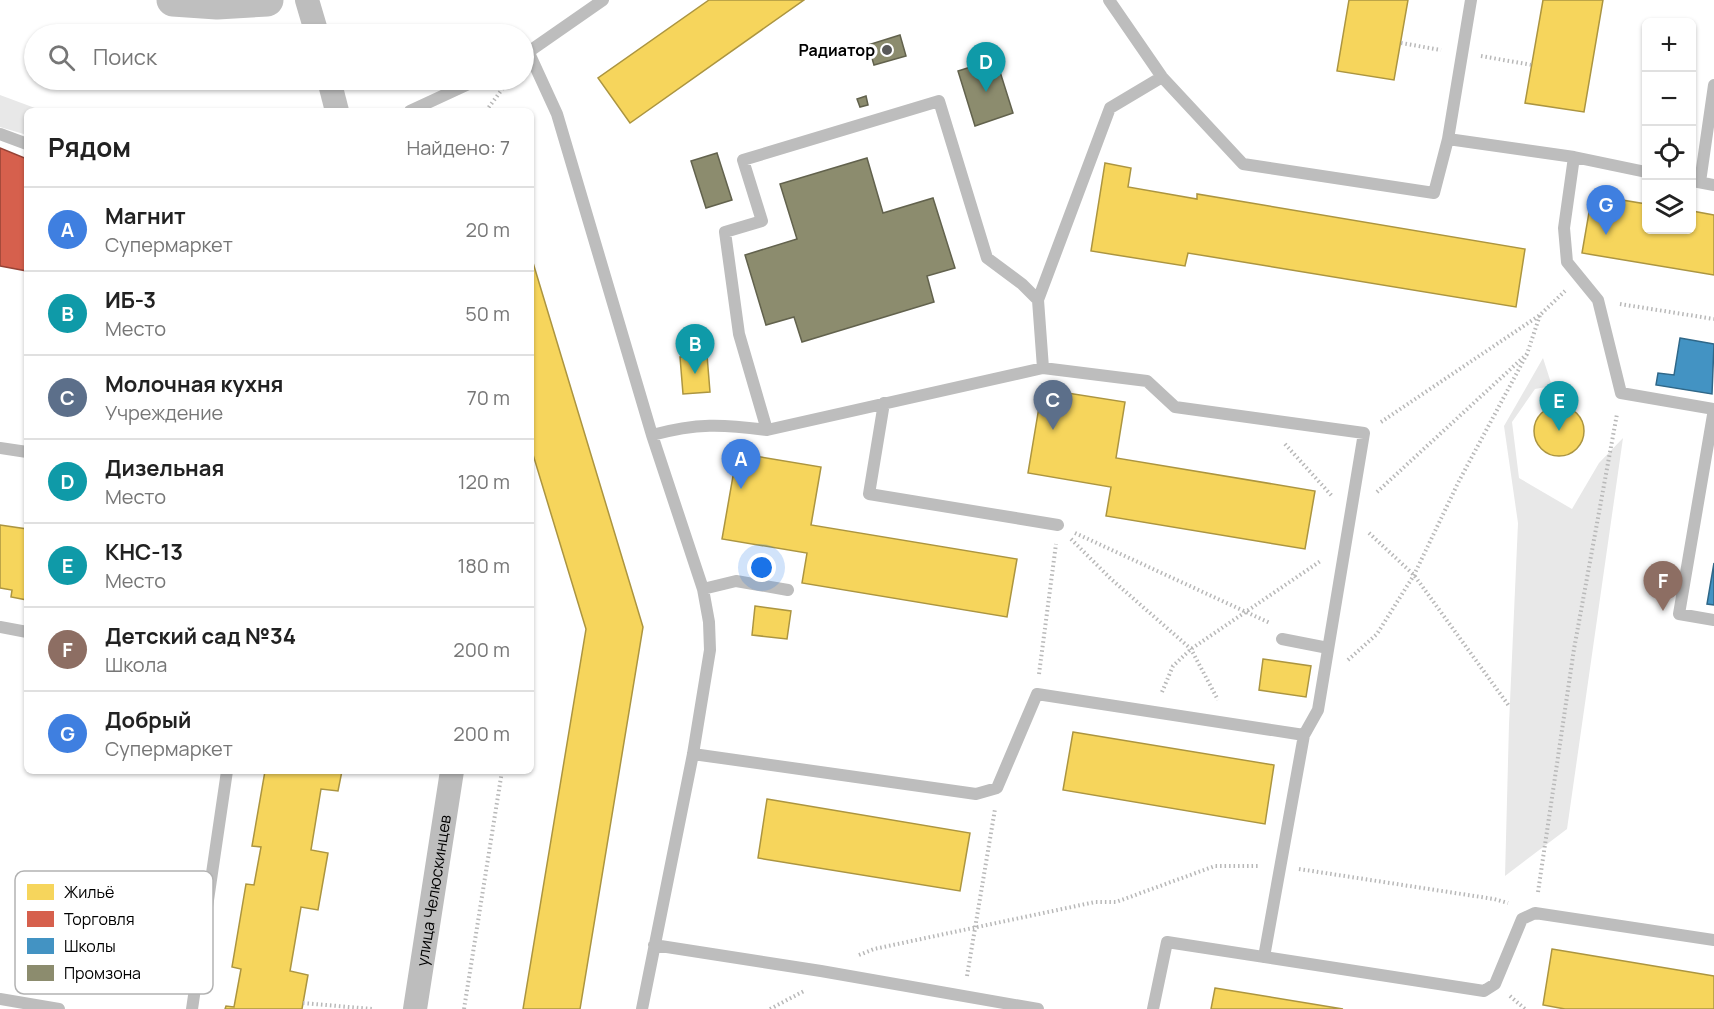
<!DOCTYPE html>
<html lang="ru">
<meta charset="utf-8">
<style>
:root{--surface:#fff;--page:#f2f2f2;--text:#222;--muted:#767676;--line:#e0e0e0;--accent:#db2777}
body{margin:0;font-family:Manrope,sans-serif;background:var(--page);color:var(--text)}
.controls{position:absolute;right:18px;top:18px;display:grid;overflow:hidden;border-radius:9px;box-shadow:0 2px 4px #0004}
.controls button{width:54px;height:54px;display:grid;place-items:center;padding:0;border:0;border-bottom:2px solid var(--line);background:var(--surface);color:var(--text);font:30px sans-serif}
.you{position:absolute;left:762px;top:568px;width:21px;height:21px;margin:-15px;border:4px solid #fff;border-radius:50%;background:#1a73e8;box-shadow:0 0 0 9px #1a73e833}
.badge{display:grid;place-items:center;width:39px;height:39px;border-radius:50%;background:var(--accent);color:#fff;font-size:20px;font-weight:700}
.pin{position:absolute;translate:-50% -50px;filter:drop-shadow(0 2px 3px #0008)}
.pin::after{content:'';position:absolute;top:32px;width:21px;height:18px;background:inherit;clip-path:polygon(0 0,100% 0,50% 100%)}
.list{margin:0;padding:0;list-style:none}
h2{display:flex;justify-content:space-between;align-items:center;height:78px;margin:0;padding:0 24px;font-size:26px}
h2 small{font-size:20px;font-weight:400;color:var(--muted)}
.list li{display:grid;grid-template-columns:39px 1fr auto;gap:18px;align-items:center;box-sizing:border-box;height:84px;padding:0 24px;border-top:2px solid var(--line)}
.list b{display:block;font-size:22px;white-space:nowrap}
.list p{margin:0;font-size:20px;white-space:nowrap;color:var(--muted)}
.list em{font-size:20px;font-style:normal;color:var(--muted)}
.icon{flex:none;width:33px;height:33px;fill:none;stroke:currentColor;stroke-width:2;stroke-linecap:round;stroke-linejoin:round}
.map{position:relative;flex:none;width:1714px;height:1009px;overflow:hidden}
.search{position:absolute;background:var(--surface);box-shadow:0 2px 4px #0004;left:24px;top:24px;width:510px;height:66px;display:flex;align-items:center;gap:15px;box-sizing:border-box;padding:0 21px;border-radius:33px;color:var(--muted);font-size:22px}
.panel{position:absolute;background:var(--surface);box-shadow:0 2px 4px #0004;left:24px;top:108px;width:510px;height:666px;border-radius:9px}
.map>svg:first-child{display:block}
.green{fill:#e8e8e8}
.homes{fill:#f6d55c;stroke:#ac9540;stroke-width:1.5}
.shops{fill:#d6604d;stroke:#964336;stroke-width:1.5}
.schools{fill:#4393c3;stroke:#2f6788;stroke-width:1.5}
.industry{fill:#8c8c6e;stroke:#62624d;stroke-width:1.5}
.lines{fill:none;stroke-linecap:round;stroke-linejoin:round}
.path{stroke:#b8b8b8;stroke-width:4;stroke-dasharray:1.5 3;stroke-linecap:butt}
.lane{stroke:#bdbdbd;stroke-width:12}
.street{stroke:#bdbdbd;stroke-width:24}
.secondary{stroke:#bfbfbf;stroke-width:33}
.poi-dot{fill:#595959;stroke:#fff;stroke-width:2}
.labels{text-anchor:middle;stroke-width:6;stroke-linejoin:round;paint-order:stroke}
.poi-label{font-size:16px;font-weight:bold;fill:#000;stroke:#fff;text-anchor:end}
.street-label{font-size:16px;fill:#000;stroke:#fff}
.key{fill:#fff;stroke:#b2b2b2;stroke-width:1.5}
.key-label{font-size:16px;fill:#000}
</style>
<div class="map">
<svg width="1714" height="1009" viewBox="0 0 1714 1009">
<rect width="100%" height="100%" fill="#fff"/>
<path class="green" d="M0 95 43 111H27V135L0 127Z
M1543 358 1552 386 1535 389 1512 422 1519 478 1572 509 1599 463 1623 438 1567 829 1505 876 1509 724 1518 523 1504 426Z"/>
<path class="homes" d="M709 0H804L630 123 598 78Z
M1349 0H1408L1394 80 1337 71Z
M1543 0H1603L1584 112 1525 103Z
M1105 163 1131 168 1128 187 1197 199V194L1525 249 1516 307 1188 253 1185 266 1091 251Z
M1592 195 1646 204V230H1692V211L1714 215V275L1582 253Z
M531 256 643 627 580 1009H523L586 629 531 448Z
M707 355 710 392 683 394 680 357Z
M1042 389 1125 402 1116 458 1315 491 1305 549 1106 516 1111 487 1028 473Z
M1534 431a25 25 0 1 1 50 0a25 25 0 1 1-50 0Z
M737 453 821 467 811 525 1017 559 1007 617 802 583 807 553 722 539Z
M0 525 27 529V600L11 597 12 590 0 588Z
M755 606 791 611 787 639 752 635Z
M1263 659 1311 666 1306 697 1259 690Z
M1073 732 1274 765 1265 824 1063 790Z
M265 771H342L338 791 321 789 311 850 328 853 318 910 301 907 290 971 308 975 302 1009H225L226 1006 234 1007 241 969 232 967 246 884 254 885 261 847 252 846Z
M767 799 970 833 960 891 758 858Z
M1552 949 1714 976V1009H1565L1543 1005Z
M1215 988 1343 1009H1211Z"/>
<path class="shops" d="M0 148 27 159V271L0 266Z"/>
<path class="schools" d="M1680 338 1714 344 1712 394 1656 385 1658 373 1674 375Z
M1714 563V605L1707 604Z"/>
<path class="industry" d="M900 35 906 56 874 65 868 45Z
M996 59 1013 113 975 126 958 71Z
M866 96 868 105 860 107 857 99Z
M717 153 732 200 706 208 691 161Z
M867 158 883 213 933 198 955 268 927 276 934 302 802 342 794 317 766 325 745 255 797 239 780 184Z"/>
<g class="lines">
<path class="path" d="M1401 43 1441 50
M1481 56 1532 65
M486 111 509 80
M1620 304 1714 319
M1381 422 1540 315 1565 291
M1285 444 1332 496
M1377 492 1527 354 1540 315
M1075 533 1270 623
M1369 533 1414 575 1509 706
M1071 539 1111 579 1191 649 1218 700
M1348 660 1377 634 1414 575 1459 481 1527 354
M1039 674 1056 544
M1162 692 1173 666 1191 649 1322 560
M1299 869 1494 899 1508 903
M1538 892 1574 649 1617 414
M859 955 874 949 1095 902H1116L1215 866H1259
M967 976 995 809
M1510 996 1525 1009
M303 1003 372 1009
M464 1009 502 771
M770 1009 804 991"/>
<path class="lane" d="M1109 0 1162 77 1243 164 1434 193 1448 139 1574 157 1646 172
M529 53 557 114 652 435 703 589 709 622 710 650 693 754 642 1009
M524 55 603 0
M410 111 477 80
M0 134 27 144
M1448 139 1471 0
M1574 157 1564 228 1567 262 1598 300 1621 393 1714 409
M1693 181 1714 185
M1700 182 1714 85
M1043 368 1038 300 1110 108 1162 77
M884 403 869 494 1058 525
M1714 409 1679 614 1714 620
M767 430 739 334 725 232 762 221 743 160 939 101 987 258 1022 284 1038 300
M652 435C697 423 722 424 767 430L1043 368 1147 381 1175 407 1364 433 1318 710 1304 735 1037 694 997 788 976 794 693 754
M0 448 27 452
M703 589 736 581 788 590
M0 627 27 632
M1282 639 1328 648
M654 945 821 971 1038 1009
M1264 957 1304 735
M0 999 59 1009
M192 1009 227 771
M1153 1009 1167 942 1484 991 1495 984 1522 919 1535 913 1714 940"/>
<g class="street">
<path d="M307 0 317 34"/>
<path d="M329 80 337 111"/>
<path id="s1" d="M415 1009 452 771"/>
</g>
<path class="secondary" d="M173 0 217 3 267 0"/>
</g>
<circle class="poi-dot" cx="887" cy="50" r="6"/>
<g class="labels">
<g class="poi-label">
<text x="875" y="56">Радиатор</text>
</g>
<g class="street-label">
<text dy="6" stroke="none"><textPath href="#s1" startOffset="120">улица Челюскинцев</textPath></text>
</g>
</g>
<rect x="15" y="871" width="198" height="123" rx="9" class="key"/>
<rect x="27" y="884" width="27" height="16" fill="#f6d55c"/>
<rect x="27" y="911" width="27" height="16" fill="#d6604d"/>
<rect x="27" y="938" width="27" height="16" fill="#4393c3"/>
<rect x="27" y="965" width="27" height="16" fill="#8c8c6e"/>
<g class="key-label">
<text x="64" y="898">Жильё</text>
<text x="64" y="925">Торговля</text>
<text x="64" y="952">Школы</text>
<text x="64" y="979">Промзона</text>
</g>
</svg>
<div class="controls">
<button>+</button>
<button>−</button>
<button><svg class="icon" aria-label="locate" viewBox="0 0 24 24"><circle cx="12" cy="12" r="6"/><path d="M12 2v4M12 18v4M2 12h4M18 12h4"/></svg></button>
<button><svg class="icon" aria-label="layers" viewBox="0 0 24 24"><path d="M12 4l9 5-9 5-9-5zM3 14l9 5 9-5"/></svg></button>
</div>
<div class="you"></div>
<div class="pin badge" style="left:741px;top:489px;background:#3f7fe0">A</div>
<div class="pin badge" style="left:695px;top:374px;background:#0f9aa8">B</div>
<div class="pin badge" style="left:1053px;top:430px;background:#5c6f8a">C</div>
<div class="pin badge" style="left:986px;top:92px;background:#0f9aa8">D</div>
<div class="pin badge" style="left:1559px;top:431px;background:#0f9aa8">E</div>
<div class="pin badge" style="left:1663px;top:611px;background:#8d6e63">F</div>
<div class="pin badge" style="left:1606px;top:235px;background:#3f7fe0">G</div>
<div class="search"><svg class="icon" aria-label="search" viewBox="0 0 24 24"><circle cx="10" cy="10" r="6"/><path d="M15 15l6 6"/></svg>Поиск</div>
<section class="panel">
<h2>Рядом<small>Найдено: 7</small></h2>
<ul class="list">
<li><span class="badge" style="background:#3f7fe0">A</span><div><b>Магнит</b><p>Супермаркет</p></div><em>20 m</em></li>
<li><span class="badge" style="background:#0f9aa8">B</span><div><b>ИБ-3</b><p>Место</p></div><em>50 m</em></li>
<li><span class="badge" style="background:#5c6f8a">C</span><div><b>Молочная кухня</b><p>Учреждение</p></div><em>70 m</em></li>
<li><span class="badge" style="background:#0f9aa8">D</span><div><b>Дизельная</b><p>Место</p></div><em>120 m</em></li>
<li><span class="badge" style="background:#0f9aa8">E</span><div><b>КНС-13</b><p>Место</p></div><em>180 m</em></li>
<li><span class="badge" style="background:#8d6e63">F</span><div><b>Детский сад №34</b><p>Школа</p></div><em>200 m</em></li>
<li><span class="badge" style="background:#3f7fe0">G</span><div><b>Добрый</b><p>Супермаркет</p></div><em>200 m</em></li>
</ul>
</section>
</div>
